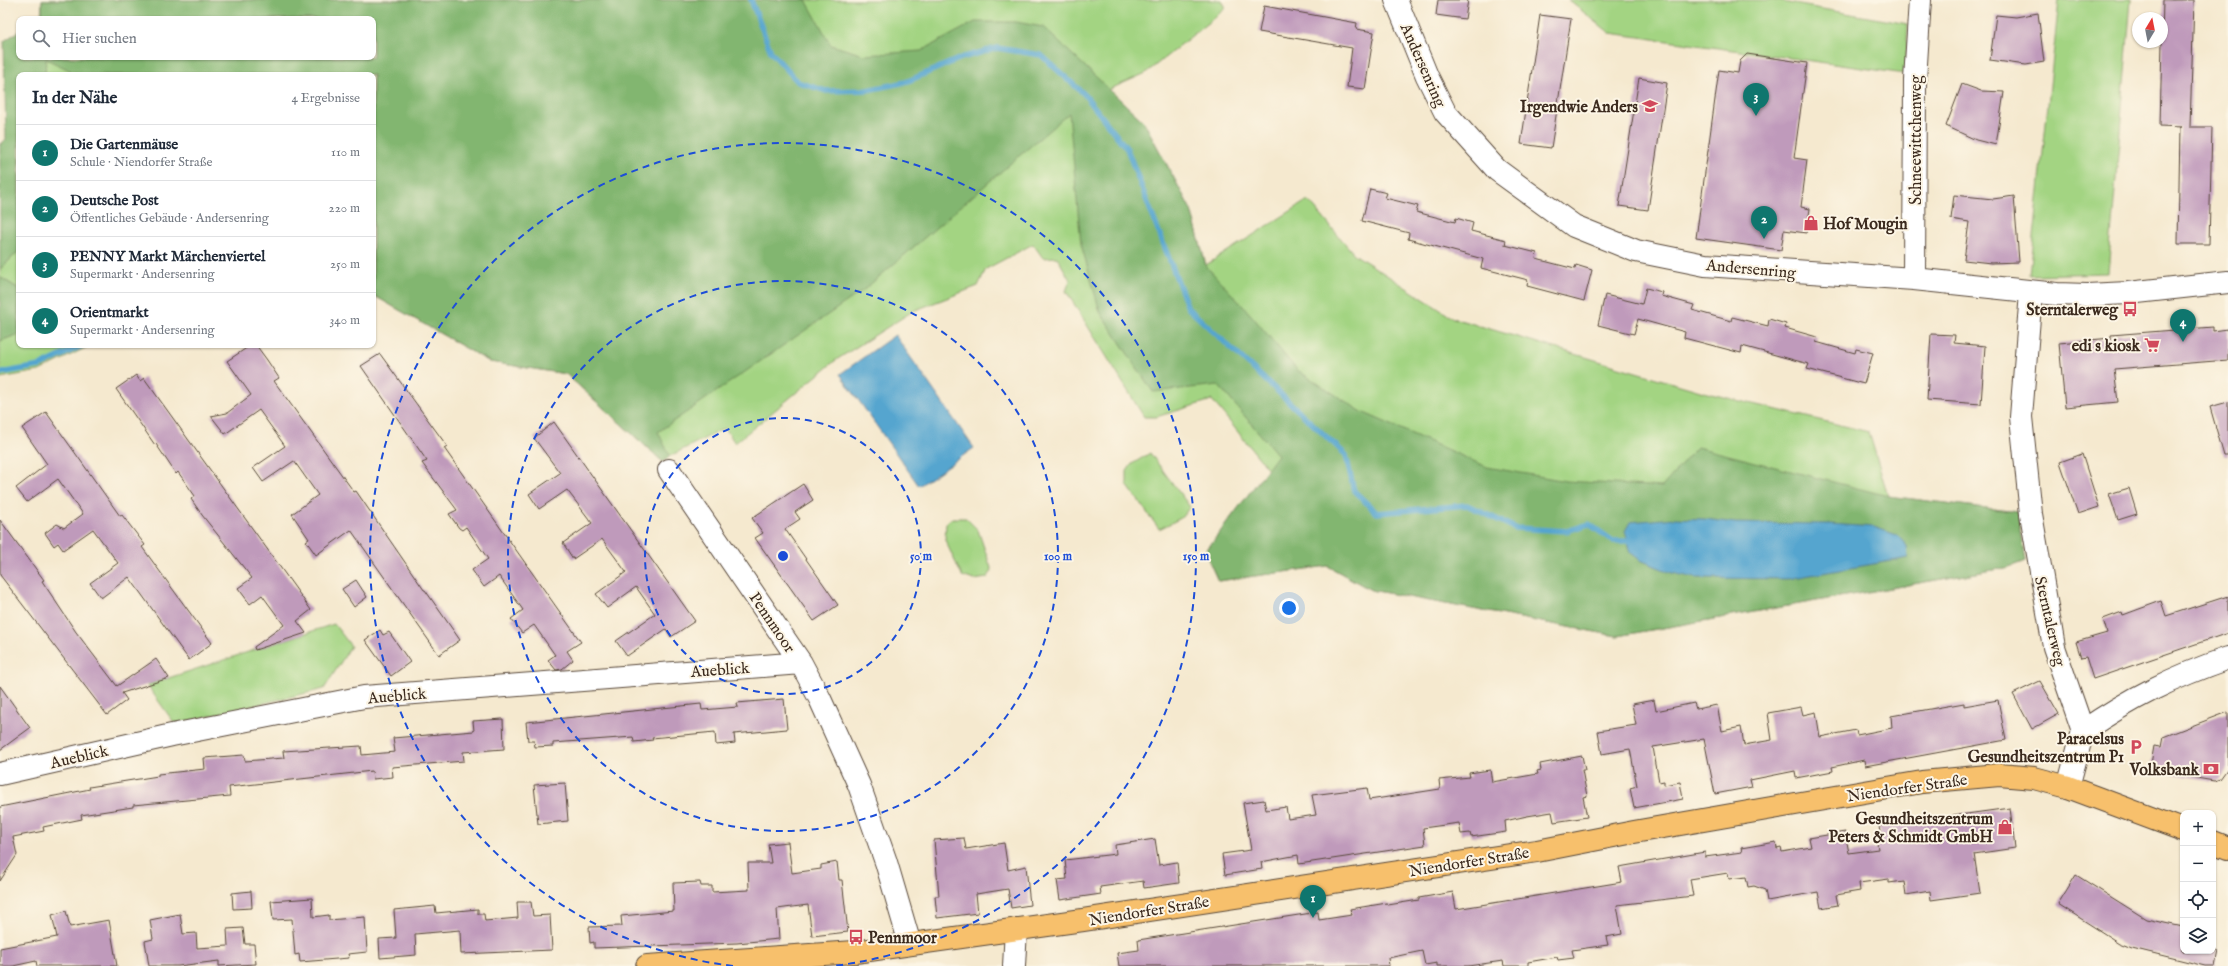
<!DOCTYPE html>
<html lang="de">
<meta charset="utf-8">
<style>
:root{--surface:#fff;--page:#f6f6f7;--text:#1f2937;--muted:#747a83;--line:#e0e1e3;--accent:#0f766e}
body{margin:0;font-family:"IM FELL English",serif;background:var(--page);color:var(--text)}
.controls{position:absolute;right:12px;bottom:12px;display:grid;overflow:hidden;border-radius:8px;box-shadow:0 1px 3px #0004}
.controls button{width:36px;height:36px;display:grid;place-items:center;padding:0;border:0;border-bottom:1px solid var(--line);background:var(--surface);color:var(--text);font:20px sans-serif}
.compass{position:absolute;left:2132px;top:12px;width:36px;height:36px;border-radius:50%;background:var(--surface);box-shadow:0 1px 3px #0004;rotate:10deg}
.you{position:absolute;left:1289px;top:608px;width:14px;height:14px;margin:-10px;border:3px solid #fff;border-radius:50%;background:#1a73e8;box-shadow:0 0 0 6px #1a73e833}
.badge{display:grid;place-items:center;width:26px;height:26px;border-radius:50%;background:var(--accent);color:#fff;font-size:13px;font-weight:700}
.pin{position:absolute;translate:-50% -33px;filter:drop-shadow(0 1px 2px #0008)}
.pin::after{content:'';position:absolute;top:21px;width:14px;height:12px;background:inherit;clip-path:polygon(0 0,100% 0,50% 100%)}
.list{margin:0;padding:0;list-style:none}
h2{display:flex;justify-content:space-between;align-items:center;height:52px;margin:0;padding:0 16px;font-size:17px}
h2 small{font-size:13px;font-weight:400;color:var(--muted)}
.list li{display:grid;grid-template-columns:26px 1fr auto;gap:12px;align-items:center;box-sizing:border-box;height:56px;padding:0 16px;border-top:1px solid var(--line)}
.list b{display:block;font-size:15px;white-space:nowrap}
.list p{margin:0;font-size:13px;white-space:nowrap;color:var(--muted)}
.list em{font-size:13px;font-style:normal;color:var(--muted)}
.icon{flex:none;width:22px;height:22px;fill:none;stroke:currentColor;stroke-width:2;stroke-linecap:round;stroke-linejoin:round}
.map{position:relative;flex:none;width:2228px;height:966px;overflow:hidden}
.search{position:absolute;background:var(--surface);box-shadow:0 1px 3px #0004;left:16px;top:16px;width:360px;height:44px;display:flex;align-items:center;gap:10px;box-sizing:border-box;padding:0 14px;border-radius:8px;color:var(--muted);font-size:15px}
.panel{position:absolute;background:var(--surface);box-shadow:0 1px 3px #0004;left:16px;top:72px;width:360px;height:276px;border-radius:8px}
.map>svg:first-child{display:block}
.green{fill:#a3d482;stroke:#6f7f50}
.forest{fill:#82b670;stroke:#5e7047}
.water{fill:#55a5cf;stroke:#486876}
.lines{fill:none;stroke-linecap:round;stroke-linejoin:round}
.stream{stroke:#55a5cf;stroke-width:5.5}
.building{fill:#bf9abb}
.minor-casing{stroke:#574739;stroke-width:24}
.major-casing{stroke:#574739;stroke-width:24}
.minor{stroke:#fff;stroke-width:22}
.major{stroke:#f7c06c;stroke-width:22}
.ring{fill:none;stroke:#1d4ed8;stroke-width:2;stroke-dasharray:7 5}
.labels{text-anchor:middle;stroke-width:4;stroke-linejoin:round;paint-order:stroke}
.street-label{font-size:16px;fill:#3b2a1e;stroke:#fcf5e5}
.poi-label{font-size:16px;font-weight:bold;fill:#3b2a1e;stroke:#fcf5e5;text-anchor:end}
.centre{fill:#1d4ed8;stroke:#fcf5e5;stroke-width:2}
.ring-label{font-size:12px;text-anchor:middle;font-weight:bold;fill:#1d4ed8;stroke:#fcf5e5;stroke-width:4;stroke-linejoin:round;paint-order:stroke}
</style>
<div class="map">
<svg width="2228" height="966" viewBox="0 0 2228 966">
<rect width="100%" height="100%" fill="#fcf5e5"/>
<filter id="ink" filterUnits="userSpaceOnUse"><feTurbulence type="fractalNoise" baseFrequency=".025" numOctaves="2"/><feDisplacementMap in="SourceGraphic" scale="8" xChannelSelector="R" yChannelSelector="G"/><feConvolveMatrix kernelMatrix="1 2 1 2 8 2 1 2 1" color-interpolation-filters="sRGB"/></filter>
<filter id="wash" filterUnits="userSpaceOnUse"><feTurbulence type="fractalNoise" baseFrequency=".012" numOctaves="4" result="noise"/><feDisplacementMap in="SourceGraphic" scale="16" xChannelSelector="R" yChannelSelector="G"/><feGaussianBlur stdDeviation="0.9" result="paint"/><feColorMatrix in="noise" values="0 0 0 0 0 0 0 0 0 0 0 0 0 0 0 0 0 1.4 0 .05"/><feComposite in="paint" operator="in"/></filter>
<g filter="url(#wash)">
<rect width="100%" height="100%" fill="#f5e9cf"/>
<path class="green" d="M42 0H1222L1226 8 1146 73 1108 90 1144 122 1191 210 1206 265 1308 200 1354 254 1453 318 1707 393 1869 432 1888 496 2018 512 2026 561 2010 567 1617 636 1371 590 1328 566 1218 581 1205 552 1268 469 1212 400 1156 417H1144L1066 291 1070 280 1057 257 1043 258 1033 244 986 269 978 286 913 311 836 360 735 443 725 428 670 456 663 462 566 374 490 362 373 295V75H45V59L373 57V19H41Z
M1568 0H1771L1908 24 1905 74 1610 33Z
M2059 0H2131L2108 273 2030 275Z
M19 251V289L0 277V269Z
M19 334V345H91L39 371 0 378V341Z
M1150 453 1190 507 1181 518 1159 529 1127 485V471L1132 464Z
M952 518H966L978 530 992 571 987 578 974 580 962 576 945 540 946 523Z
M334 624 351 646 324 689 175 724 147 685Z"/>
<path class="forest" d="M42 0H806L831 45 864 55 921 51 975 22H1016L1043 27 1144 122 1191 210 1206 266 1252 316 1297 370 1362 412 1487 467 1566 481 1662 487 1697 447 1888 496 2018 512 2026 561 2010 567 1617 636 1371 590 1328 566 1218 581 1205 552 1278 455 1218 385 1153 392 1100 312 1081 244 1069 113 865 289 658 432 670 456 663 462 566 374 490 362 373 295V75H80L46 59 45 75H19V251L0 269V145L6 139 4 41 19 31V57H373V19H36L42 15Z
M0 277 19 289V334L0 341Z"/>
<path class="water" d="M895 335 974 448 919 486 840 374Z
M1675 518 1705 519 1736 523 1830 524 1874 527 1897 535 1907 546 1908 558 1788 579 1696 578 1672 573 1640 560 1631 553 1625 531 1630 522Z"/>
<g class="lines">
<path class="stream" d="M751 0 771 52 798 82 826 91 867 90 906 82 961 58 997 48 1041 55 1084 94 1127 149 1188 308 1346 455 1354 491 1377 513 1467 505 1515 528 1567 531 1589 524 1613 541H1628
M0 373 40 366 83 345"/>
</g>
<g id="blocks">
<path class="building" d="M1438 0H1468L1465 19 1436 15Z
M2163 0H2194L2190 127H2212L2209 244H2178L2180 127H2182L2160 126Z
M1264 6 1357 23 1356 29 1374 32 1365 89 1347 87 1352 48 1259 32Z
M2038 13 2044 62 2026 65 1990 60 1996 15 2016 17Z
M1540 15 1571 19 1551 148 1521 144Z
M1747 54 1807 63 1794 158 1807 160 1801 207 1810 209 1806 233 1784 230 1781 250 1696 238 1719 70 1738 73 1740 61Z
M1639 78 1667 83 1648 210 1619 206Z
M1962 84 1981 91 2004 92 1996 145 1976 140 1946 126Z
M1370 189 1387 193 1385 198 1418 206 1416 212 1455 222 1456 218 1473 223 1471 231 1506 240 1505 245 1537 253 1536 259 1575 269 1576 265 1592 270 1584 301 1527 286 1528 280 1481 268 1483 259 1408 239 1409 233 1362 221Z
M1954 195 1993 199 2014 196 2019 262 1991 263 1964 260 1969 222 1951 219Z
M1646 288 1662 292 1661 296 1694 305 1692 310 1731 321 1732 317 1768 326 1769 319 1786 324 1785 328 1817 337 1816 342 1855 353 1856 349 1873 353 1864 384 1807 369 1809 364 1742 346 1741 353 1684 338 1685 332 1638 319 1634 334 1598 325 1605 295 1642 304Z
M2213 327V331L2228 329V360L2114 369 2118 402 2065 407 2059 343 2111 338V335Z
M1931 334 1955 335 1954 343 1985 346 1981 404 1927 400Z
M251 345H256L267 360 279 378 274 381 354 492 356 491 424 590H425L460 640 439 655 351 530 316 555 306 541 309 539 292 514 318 495 294 461 263 482 253 468 285 446 259 410 225 434 211 416 227 413 251 395 227 361Z
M380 354 447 446 444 448 581 642 567 651 573 660 562 669 556 670 548 660 555 655 534 625 522 633 511 619 523 610 499 576 484 587 472 570 488 559 466 527 462 530 459 528 449 514 457 510 422 463 427 461 361 366Z
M136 375 140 381 144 378 311 610 297 621 306 633 255 650 254 647 284 625 262 595 250 604 238 588 252 578 202 515 191 499 195 496 178 472 176 474 156 444 155 445 116 389Z
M2228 402V456H2224L2210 407Z
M46 412 120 516 122 515 145 545 142 547 212 643 189 660 129 577 101 598 90 583 118 563 93 529 63 550 58 543 54 546 45 533 57 524 64 528 83 514 58 479 27 502 16 488 47 464 22 428Z
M554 422 695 621 671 637 666 629 627 656 616 641 655 614 636 587 607 608 596 594 626 572 602 539 573 559 563 543 592 523 567 490 539 509 529 494 560 473 534 438Z
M2082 454 2099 507 2078 514 2060 462Z
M803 484 813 500 795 512 800 519 785 529 838 605 814 621 755 538 763 533 752 518Z
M2129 488 2137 514 2118 520 2109 494Z
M0 520 44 580 42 581 76 632 117 686 156 659 169 678 122 693 127 700 107 715 0 575Z
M356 580 367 597 354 607 342 589Z
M2228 596V633L2093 679 2086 657 2081 658 2076 642 2107 633 2103 619 2122 612 2123 615 2161 601 2166 616Z
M380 630 383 635 389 632 410 662 391 676 365 640Z
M2040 681 2059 714 2032 729 2013 694Z
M0 686 30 728 0 750Z
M784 699 787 729 734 734 735 743 716 745 715 732 652 738 653 740 634 742 633 737 553 743V746L535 747 534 741H528L526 722 701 704 702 710 738 707 737 703Z
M1654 700 1656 711 1694 703 1696 709 1717 705 1722 731 1741 727 1744 745 1772 740 1768 713 1801 707 1803 715 1816 712 1820 737 1856 730 1857 735 1892 728 1891 716 1964 703V706L1998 700 2006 740 1865 766 1864 760 1832 767 1833 771 1796 778 1795 771 1750 780 1752 787 1715 794 1704 739 1653 747 1659 782 1664 781V785L1680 782 1683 799 1634 808 1630 788 1637 786 1630 749 1602 754 1598 731 1636 725 1632 704Z
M2228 712V768L2220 779 2214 781 2150 770 2154 746 2161 747 2163 737Z
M503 719 504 749 463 752 464 761 392 767 393 777 373 779 372 771 229 787 230 796 133 805V807L81 815 82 819 43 827 44 831 13 837 17 855 0 881V807L90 789 89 787 158 776V774L205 769 204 758 244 755 245 761 284 758 283 751 361 746 362 755 395 752 393 738 474 731 473 721Z
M1582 756 1585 770H1582L1587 796 1583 797 1587 817 1554 822 1552 812 1527 816 1505 821 1506 832 1471 837 1470 833 1461 834 1459 823 1423 828 1425 845 1299 864 1298 855 1261 862 1262 869 1225 875 1222 854 1251 850 1243 803 1264 800 1266 810 1286 807 1288 819 1316 815 1312 795 1367 788 1369 800 1440 789 1439 780 1470 777 1469 773 1490 770 1492 782 1538 774 1537 771 1541 770 1540 764Z
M565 783 568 821 538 824 534 785Z
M2010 808 2015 848 1974 854 1980 893 1931 900 1930 891 1906 895 1904 881 1889 883V879L1859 883 1860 891 1836 895 1838 905 1821 908 1818 892 1767 901 1765 890 1754 886 1748 887 1746 877 1729 879 1728 873 1690 879 1693 896 1617 905 1622 934 1606 937 1608 945 1572 950 1574 958 1558 960 1557 957 1528 962V966H1504L1503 961 1468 966H1437V963L1425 965 1422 951 1388 958 1389 966H1119L1117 953 1139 950 1138 940 1318 912 1319 920 1352 915 1350 909 1387 903 1388 905 1419 900V898L1453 892 1456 909 1622 882 1619 867 1705 852V857L1742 852 1741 848 1776 842 1777 849 1781 848 1782 852 1811 847 1809 838 1845 832 1849 853 1878 849 1875 833H1880L1879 826Z
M964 838 966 849 1004 843 1008 870 1026 866 1030 905 1011 908 1008 889 976 894 978 913 937 918 935 896H939L934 840Z
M1155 839 1159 865 1177 862 1179 883 1144 888 1143 881 1100 887 1101 894 1060 900 1057 880 1067 879 1065 860 1116 854 1115 845Z
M788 842 792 873 821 869V865L837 862 839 880H842L848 932 812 936 808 905 777 909 779 939 737 943 594 948V942L590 943 589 927 622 926 621 916 674 911 673 883 700 882 701 886H712V892L749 890 748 863H771L768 844Z
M2076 875 2146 919 2183 927V951H2218L2215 966H2205L2132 948 2119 943 2058 904Z
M251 891 252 908 233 909 232 893Z
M312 898 313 917 329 915V920L365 917 367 952 348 954 349 958 300 962 299 954 295 955 292 919 273 920 271 901Z
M517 902H531L533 916 550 915 552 950 461 954 460 930 415 934 416 955 380 958 379 939 396 938 394 910 435 906 436 913 478 909V914H484L485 921 518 918Z
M66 911 70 927 109 920 117 966H37L36 961 13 966H0V948L57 937 52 915Z
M180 914 183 934 196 933 197 948 228 946 227 929 243 928 245 944H254L256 964 219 966V961L178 966H149L145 941 153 939 150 920Z"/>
</g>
</g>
<g filter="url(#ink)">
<use href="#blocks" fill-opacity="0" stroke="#574739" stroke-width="1"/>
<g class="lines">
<defs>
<path id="minor" d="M1396 0 1427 76 1445 112 1497 170 1574 226 1636 251 1705 265 1914 279 2057 294 2087 295 2128 293 2228 282
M1914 279 1915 80 1920 0
M2031 293 2021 417 2031 514 2054 647 2083 731
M669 470 801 663 820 699 859 785 886 862 910 944
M0 774 172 735 364 697 801 663
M2068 787 2083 731C2131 698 2173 677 2228 658
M1014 966 1016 929"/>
<path id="major" d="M2213 842 2228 848
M647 966 855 952 1083 920 1537 851 1634 832 1922 782 1999 775 2034 778 2068 787 2183 830"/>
</defs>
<use href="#minor" class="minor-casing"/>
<use href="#major" class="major-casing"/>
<use href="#minor" class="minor"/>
<use href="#major" class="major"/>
</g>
</g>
<g class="ring">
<circle cx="783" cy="556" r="138"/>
<circle cx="783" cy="556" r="275"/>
<path d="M733 966A413 413 0 1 1 833 966"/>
</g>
<defs>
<symbol id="school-bare" viewBox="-9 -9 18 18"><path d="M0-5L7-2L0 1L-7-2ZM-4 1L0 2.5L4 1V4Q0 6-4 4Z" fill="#d1495b" stroke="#fcf5e5" stroke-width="2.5" paint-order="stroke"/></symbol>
<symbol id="shop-bare" viewBox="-9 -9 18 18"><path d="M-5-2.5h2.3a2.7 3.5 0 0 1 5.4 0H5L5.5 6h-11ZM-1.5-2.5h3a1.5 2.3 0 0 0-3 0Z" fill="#d1495b" stroke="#fcf5e5" stroke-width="2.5" paint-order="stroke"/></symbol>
<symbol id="bus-bare" viewBox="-9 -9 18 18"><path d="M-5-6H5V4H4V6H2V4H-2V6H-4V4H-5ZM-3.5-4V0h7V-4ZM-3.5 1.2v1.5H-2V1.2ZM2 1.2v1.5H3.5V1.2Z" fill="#d1495b" stroke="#fcf5e5" stroke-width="2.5" paint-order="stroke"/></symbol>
<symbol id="supermarket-bare" viewBox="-9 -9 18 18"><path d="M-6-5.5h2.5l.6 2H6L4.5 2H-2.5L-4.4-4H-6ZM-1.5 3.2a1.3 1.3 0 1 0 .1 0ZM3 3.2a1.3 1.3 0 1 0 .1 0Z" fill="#d1495b" stroke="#fcf5e5" stroke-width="2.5" paint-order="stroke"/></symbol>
<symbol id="parking-bare" viewBox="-9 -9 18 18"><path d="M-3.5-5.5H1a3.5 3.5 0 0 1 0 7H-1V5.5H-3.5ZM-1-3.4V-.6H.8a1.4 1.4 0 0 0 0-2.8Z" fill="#d1495b" stroke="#fcf5e5" stroke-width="2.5" paint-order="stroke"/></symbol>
<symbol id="bank-bare" viewBox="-9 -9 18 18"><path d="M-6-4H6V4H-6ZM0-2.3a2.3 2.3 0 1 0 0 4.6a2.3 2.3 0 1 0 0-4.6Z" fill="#d1495b" stroke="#fcf5e5" stroke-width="2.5" paint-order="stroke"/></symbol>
</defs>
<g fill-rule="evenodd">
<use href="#school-bare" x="1639" y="95" width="22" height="22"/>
<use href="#shop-bare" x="1800" y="212" width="22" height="22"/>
<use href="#bus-bare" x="2119" y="298" width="22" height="22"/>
<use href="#supermarket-bare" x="2141" y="334" width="22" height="22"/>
<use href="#parking-bare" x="2125" y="736" width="22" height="22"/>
<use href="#bank-bare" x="2200" y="758" width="22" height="22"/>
<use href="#shop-bare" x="1994" y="816" width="22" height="22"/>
<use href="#bus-bare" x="845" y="926" width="22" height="22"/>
</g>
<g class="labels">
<g class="street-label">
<text transform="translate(1424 65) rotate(66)" y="6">Andersenring</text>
<text transform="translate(1915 140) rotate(-90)" y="6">Schneewittchenweg</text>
<text transform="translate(1751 268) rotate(5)" y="6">Andersenring</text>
<text transform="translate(2051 621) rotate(77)" y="6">Sterntalerweg</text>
<text transform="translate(773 622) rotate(56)" y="6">Pennmoor</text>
<text transform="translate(720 669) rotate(-4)" y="6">Aueblick</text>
<text transform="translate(397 695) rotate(-5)" y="6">Aueblick</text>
<text transform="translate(79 756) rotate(-13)" y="6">Aueblick</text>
<text transform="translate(1907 787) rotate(-8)" y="6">Niendorfer Straße</text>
<text transform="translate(1469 861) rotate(-9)" y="6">Niendorfer Straße</text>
<text transform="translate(1149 910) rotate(-9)" y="6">Niendorfer Straße</text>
</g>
<g class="poi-label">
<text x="1638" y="112">Irgendwie Anders</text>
<text x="1823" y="229" text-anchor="start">Hof Mougin</text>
<text x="2118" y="315">Sterntalerweg</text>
<text x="2140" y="351">edi s kiosk</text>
<text x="2124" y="744">Paracelsus<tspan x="2124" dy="18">Gesundheitszentrum P1</tspan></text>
<text x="2199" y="775">Volksbank</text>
<text x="1993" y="824">Gesundheitszentrum<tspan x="1993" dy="18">Peters &amp; Schmidt GmbH</tspan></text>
<text x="868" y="943" text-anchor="start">Pennmoor</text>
</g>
</g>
<circle cx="783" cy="556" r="6" class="centre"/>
<g class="ring-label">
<text x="921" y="560">50 m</text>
<text x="1058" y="560">100 m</text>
<text x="1196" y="560">150 m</text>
</g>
</svg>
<div class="controls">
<button>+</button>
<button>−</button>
<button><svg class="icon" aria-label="locate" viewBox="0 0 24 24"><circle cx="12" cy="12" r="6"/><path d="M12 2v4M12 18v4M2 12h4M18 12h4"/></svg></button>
<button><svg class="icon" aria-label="layers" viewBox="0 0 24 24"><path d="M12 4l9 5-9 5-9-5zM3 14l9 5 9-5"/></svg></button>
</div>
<svg class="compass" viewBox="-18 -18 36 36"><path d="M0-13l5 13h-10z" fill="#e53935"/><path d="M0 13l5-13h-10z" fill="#747a83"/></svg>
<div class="you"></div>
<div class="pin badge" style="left:1313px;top:918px">1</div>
<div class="pin badge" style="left:1764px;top:239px">2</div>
<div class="pin badge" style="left:1756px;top:116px">3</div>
<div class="pin badge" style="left:2183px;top:342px">4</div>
<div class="search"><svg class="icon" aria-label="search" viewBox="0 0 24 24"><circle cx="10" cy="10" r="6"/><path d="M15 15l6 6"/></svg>Hier suchen</div>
<section class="panel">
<h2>In der Nähe<small>4 Ergebnisse</small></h2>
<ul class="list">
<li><span class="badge">1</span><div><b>Die Gartenmäuse</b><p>Schule · Niendorfer Straße</p></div><em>110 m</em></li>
<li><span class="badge">2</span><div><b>Deutsche Post</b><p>Öffentliches Gebäude · Andersenring</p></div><em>220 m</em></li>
<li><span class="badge">3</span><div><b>PENNY Markt Märchenviertel</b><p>Supermarkt · Andersenring</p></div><em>250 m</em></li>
<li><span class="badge">4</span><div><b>Orientmarkt</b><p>Supermarkt · Andersenring</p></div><em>340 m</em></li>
</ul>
</section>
</div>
